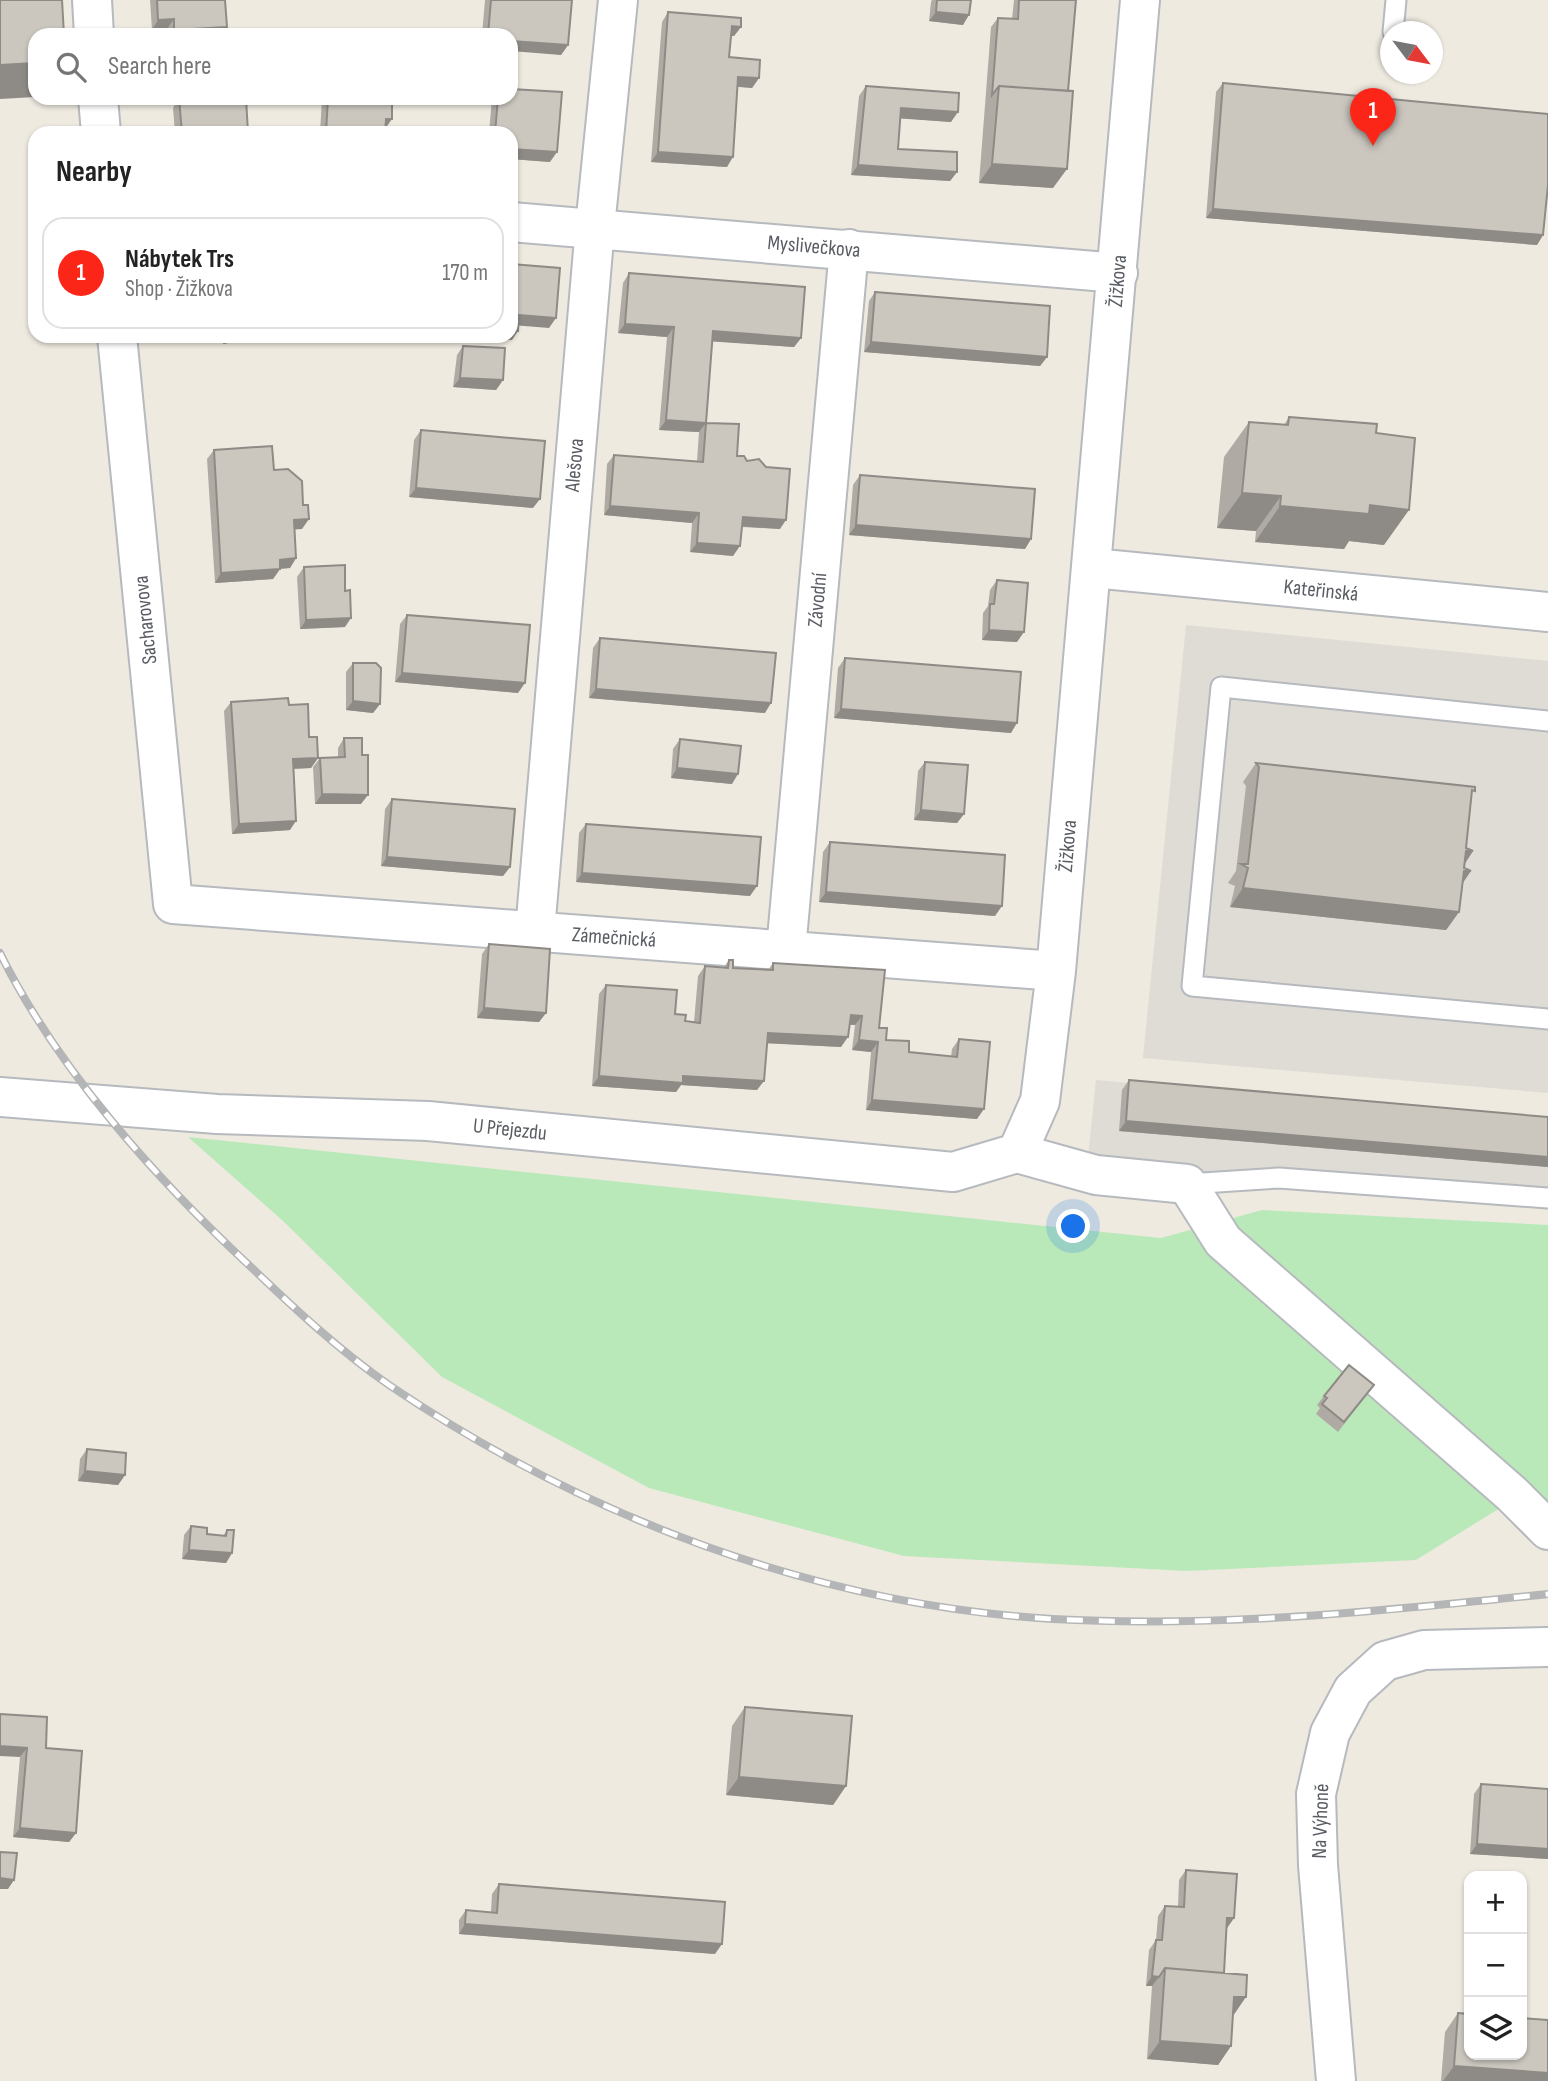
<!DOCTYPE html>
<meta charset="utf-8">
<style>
:root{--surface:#fff;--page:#f6f6f6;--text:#222;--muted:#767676;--line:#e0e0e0;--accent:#fb2618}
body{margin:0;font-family:"Sofia Sans Condensed",sans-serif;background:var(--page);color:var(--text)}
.controls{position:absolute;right:21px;bottom:21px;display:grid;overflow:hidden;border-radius:14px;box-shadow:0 2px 5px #0004}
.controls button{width:63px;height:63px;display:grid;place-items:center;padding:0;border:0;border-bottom:2px solid var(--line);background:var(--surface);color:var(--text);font:35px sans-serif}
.compass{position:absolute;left:1380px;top:21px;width:63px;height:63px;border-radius:50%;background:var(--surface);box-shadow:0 2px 5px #0004;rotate:122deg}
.you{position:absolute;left:1074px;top:1227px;width:24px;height:24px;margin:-18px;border:5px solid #fff;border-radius:50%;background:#1a73e8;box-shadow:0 0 0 10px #1a73e833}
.badge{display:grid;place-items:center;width:46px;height:46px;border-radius:50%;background:var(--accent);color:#fff;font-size:23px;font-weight:700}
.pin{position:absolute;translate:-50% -58px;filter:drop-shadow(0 2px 4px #0008)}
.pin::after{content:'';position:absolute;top:37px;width:24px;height:21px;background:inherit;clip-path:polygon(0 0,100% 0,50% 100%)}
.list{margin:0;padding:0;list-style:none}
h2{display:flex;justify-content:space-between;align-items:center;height:91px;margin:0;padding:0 28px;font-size:30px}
h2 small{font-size:23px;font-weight:400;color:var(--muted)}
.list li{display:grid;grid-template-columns:46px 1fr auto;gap:21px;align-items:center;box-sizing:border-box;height:112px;margin:0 14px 14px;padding:0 14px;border:2px solid var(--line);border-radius:21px}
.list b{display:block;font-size:26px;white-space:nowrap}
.list p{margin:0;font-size:23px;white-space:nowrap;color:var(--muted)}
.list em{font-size:23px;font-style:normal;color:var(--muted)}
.icon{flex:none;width:38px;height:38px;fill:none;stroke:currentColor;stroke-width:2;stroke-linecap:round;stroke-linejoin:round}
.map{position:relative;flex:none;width:1548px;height:2081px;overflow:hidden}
.search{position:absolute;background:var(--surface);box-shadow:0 2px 5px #0004;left:28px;top:28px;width:490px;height:77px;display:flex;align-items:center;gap:18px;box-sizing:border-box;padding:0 24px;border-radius:21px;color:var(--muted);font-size:26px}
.panel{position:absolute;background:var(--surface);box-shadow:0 2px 5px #0004;left:28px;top:126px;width:490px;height:217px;border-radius:21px}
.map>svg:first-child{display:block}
.industrial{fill:#dedcd5}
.green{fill:#bae9b9}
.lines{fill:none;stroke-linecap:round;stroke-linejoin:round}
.lane-casing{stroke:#b6b9be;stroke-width:23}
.street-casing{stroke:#b6b9be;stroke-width:42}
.lane{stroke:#fff;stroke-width:19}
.street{stroke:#fff;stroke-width:38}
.rail-casing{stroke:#b4b5b6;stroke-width:8}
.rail{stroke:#fff;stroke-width:5;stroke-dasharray:16;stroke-linecap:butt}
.wall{fill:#afaba4}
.shaded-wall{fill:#8e8b86}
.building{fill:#cbc7bf;stroke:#8e8b86;stroke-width:2}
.labels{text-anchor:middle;stroke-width:7;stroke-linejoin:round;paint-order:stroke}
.street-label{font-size:21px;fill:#595d63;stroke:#fff}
</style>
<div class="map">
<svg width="1548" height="2081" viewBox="0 0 1548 2081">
<rect width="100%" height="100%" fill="#eeeae0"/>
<path class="industrial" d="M1186 625 1548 661V1093L1143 1058Z
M1096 1080 1548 1121V1201L1087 1166Z"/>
<path class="green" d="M188 1137 1161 1238 1262 1210 1548 1225V1520L1500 1508 1416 1560 1187 1571 904 1556 649 1488 442 1377 282 1220Z"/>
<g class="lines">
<defs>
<path id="lane" d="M1393 32 1396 0
M1548 721 1221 687 1192 986 1548 1019
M1187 1184 1279 1178 1548 1198"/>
<path id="street" d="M92 0 94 35
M98 98 101 133
M511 222 1118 273
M117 336 173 904 1056 971
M1093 568 1548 612
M535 931 595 227 618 0
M786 950 849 249
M0 1097 217 1114 428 1121 953 1172 1017 1153
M1017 1153 1040 1101 1056 971 1140 0
M1017 1153 1096 1175 1187 1184 1223 1241 1512 1494 1548 1530
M1336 2081 1318 1865 1316 1794 1330 1733 1353 1690 1385 1661 1424 1650 1548 1647"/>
</defs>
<use href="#lane" class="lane-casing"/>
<use href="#street" class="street-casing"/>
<use href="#lane" class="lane"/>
<use href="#street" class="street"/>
<defs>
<path id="rail" d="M0 953C57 1069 158 1181 252 1268 295 1309 340 1351 389 1385 584 1517 817 1605 1053 1619 1219 1628 1383 1611 1548 1594"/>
</defs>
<use href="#rail" class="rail-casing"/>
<use href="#rail" class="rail"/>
</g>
<path class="wall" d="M150 0H225L227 27 221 35H167V29L152 30Z
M485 0H572L568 45 561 55 511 35H482Z
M932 0H971L963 25 929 21 931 2Z
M1014 0H1076L1053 188 979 183 991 27 998 18 1012 19Z
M668 12 741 27 734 36H731L729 57 759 78 752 88 738 87 727 167 651 162 662 22Z
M1223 83 1543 235 1537 245 1206 218 1216 92Z
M866 86 951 122 900 118 898 149 957 172 950 181 851 175 859 96Z
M179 98 248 133H175L173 108Z
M322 98H387L385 133H320Z
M492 98H511L550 162 511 159V133H489Z
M629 273 801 338 794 347 712 341 706 423 737 456 780 529 742 527 733 556 690 552 692 523 604 515 607 464 614 455 697 461 699 432 659 430 667 337 618 333 623 283Z
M875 292 1047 357 1040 366 864 352 869 301Z
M200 336H247L236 338 233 342 223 344V340L201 343Z
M463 346 503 380 496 390 453 387 457 355Z
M1289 417 1376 433 1384 545 1349 541 1344 549 1255 542 1256 531 1217 528 1224 457 1249 422 1284 425Z
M421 430 533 508 409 497 414 440Z
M214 450 274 470 302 529H294L296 558 290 568 280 569 273 579 215 583 207 459Z
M860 475 1031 539 1025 549 849 535 853 485Z
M304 567 345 591V627L300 629 297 577Z
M997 580 1017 642 982 640 983 613 988 606 990 590Z
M407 615 518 693 395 682 400 624Z
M600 638 765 713 589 698 593 648Z
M845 658 1011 733 834 718 838 668Z
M353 663 380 704 373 713 346 710V672Z
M231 702 289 705 309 737 318 758 311 768 293 769 290 830 232 834 224 711Z
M344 738 362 755 361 804H315L313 767 320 758 338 757V748Z
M680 739 732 784 671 778 673 749Z
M925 762 964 814 957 823 914 820 918 771Z
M1256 763 1472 796 1466 848 1473 851 1465 864 1459 912 1446 930 1230 907 1235 886 1228 883 1236 871 1246 786 1243 782Z
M392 799 510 867 503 876 381 866 385 809Z
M586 824 750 896 576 882 579 833Z
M830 842 995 916 819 902 823 852Z
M489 944 546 1013 539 1022 477 1018 482 954Z
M729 960 733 968 768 970 773 963 885 970 879 1028 886 1040 909 1052 951 1057 952 1049 959 1039 977 1119 866 1110 871 1052 852 1050 855 1025H850L841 1047 767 1043 757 1090 681 1085 676 1092 592 1086 599 994 606 985 675 1014 685 1021 694 1022 698 976 705 966 724 967Z
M1129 1080 1548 1117V1167L1119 1131 1122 1090Z
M1374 1385 1338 1432 1316 1414 1320 1408 1317 1405 1324 1396Z
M87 1449 125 1475 118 1485 78 1481 80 1459Z
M191 1526 207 1534 223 1536 227 1530 232 1553 226 1563 182 1559 184 1535Z
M745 1707 846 1786 833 1805 726 1795 732 1726Z
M47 1717 46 1748 76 1833 69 1842 13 1837 20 1757Z
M1481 1784 1548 1789V1859L1470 1854 1474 1794Z
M1186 1870 1234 1918 1227 1928H1226L1224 1973 1233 2016 1231 2046 1218 2065 1147 2059 1152 1986H1146L1149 1950 1156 1940 1158 1916 1165 1906 1178 1907 1179 1880Z
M499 1884 715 1954 459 1934V1920L466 1910 491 1912 492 1894Z
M1458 2013 1548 2081H1441L1445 2032Z"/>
<path class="shaded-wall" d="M936 12 969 15 963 25 929 21Z
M174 19 167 29 152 30 158 20Z
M732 26 741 27 734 36 725 35Z
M227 27 221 35H171L174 30Z
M511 41 568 45 561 55 511 51Z
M35 63V97L0 99V65Z
M738 77 759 78 752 88 732 86Z
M901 108 958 112 951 122 894 118Z
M386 119H392L385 129Z
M511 149 557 152 550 162 511 159Z
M658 152 733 157 727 167 651 162Z
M992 164 1067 169 1053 188 979 183Z
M858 165 957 172 950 181 851 175Z
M1213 209 1543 235 1537 245 1206 218Z
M519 315 556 318 549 328 512 325Z
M625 324 674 327 667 337 618 333Z
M511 330 518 331 512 340H500L488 337 511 336Z
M713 331 801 338 794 347 706 341Z
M206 336H226L223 340 201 343Z
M229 336H247L236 338 233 342 223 344Z
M871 342 1047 357 1040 366 864 352Z
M460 378 503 380 496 390 453 387Z
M666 420 706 423 699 432 659 430Z
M416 488 540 499 533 508 409 497Z
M1242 493 1281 496 1256 531 1217 528Z
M1370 505 1409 510 1384 545 1349 541 1344 549 1255 542 1280 506Z
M610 506 699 513 692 523 604 515Z
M743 517 786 520 780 529 736 526Z
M309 519 302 529 287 530 294 520Z
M856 525 1031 539 1025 549 849 535Z
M697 543 740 546 733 556 690 552Z
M296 558 290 568 273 569 280 560Z
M280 569 273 579 215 583 221 573Z
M351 618 345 627 300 629 306 620Z
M989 630 1024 632 1017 642 982 640Z
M402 673 525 683 518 693 395 682Z
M596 689 771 703 765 713 589 698Z
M353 701 380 704 373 713 346 710Z
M841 709 1017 723 1011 733 834 718Z
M318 758 311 768 286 769 293 759Z
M677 768 738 774 732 784 671 778Z
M322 794 368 795 361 804H315Z
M921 810 964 814 957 823 914 820Z
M296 821 290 830 232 834 239 824Z
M1466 851H1473L1460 870Z
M387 857 510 867 503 876 381 866Z
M1464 871H1471L1458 890Z
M582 873 757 886 750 896 576 882Z
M1243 888 1459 912 1446 930 1230 907Z
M826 892 1002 906 995 916 819 902Z
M484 1008 546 1013 539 1022 477 1018Z
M851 1015 862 1016 855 1025 844 1024Z
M768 1033 848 1037 841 1047 762 1043Z
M859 1040 878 1042 871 1052 852 1050Z
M599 1076H683L764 1081 757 1090 681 1085 676 1092 592 1086Z
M872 1100 984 1109 977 1119 866 1110Z
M1126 1121 1548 1157V1167L1119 1131Z
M85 1471 125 1475 118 1485 78 1481Z
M189 1550 232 1553 226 1563 182 1559Z
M0 1746 27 1748 20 1757 0 1756Z
M739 1777 846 1786 833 1805 726 1795Z
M20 1828 76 1833 69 1842 13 1837Z
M1477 1844 1548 1849V1859L1470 1854Z
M0 1878 14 1880 8 1889H0Z
M1227 1918H1234L1227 1928 1220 1927Z
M465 1924 722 1944 715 1954 459 1934Z
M1152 1976 1159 1977 1152 1986H1146Z
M1234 1997H1246L1233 2016Z
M1160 2041 1231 2046 1218 2065 1147 2059Z
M1454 2066 1548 2073V2081H1443Z"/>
<path class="building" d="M0 0H62L64 35H35V63L0 65Z
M157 0H225L227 27 174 30V19L158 20Z
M491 0H572L568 45 511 41V35H488Z
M937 0H971L969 15 936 12Z
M1019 0H1076L1068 91 999 86 992 95 998 18 1018 19Z
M668 12 741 18V27L732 26 729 57 760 60 759 78 738 77 733 157 658 152Z
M1223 83 1548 114V185L1543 235 1213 209Z
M866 86 959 93 958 112 901 108 898 149 957 152V172L858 165Z
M999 86 1073 91 1067 169 992 164Z
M511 89 562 92 557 152 511 149V133H495L498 98H511Z
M179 98H246L248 133H182Z
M328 98H387V101H392V119H386L385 133H326Z
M511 264 560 268 556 318 519 315 518 331 511 330Z
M629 273 805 287 801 338 713 331 706 423 666 420 674 327 625 324Z
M875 292 1050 306 1047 357 871 342Z
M463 346 505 348 503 380 460 378Z
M1289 417 1377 424 1376 433 1415 438 1409 510 1370 505 1369 514 1280 506 1281 496 1242 493 1249 422 1288 425Z
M706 423 739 424 737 456H744L747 461 759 459 766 467 790 469 786 520 743 517 740 546 697 543 699 513 610 506 614 455 703 462Z
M421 430 545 441 540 499 416 488Z
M272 446 274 470 288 469 302 481 303 505H308L309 519 294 520 296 558 280 560V569L221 573 214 450Z
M860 475 1035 489 1031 539 856 525Z
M345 565V591L350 590 351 618 306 620 304 567Z
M997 580 1028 583 1024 632 989 630 990 604H994Z
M407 615 530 625 525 683 402 673Z
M600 638 776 653 771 703 596 689Z
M845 658 1021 672 1017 723 841 709Z
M353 663H376L381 668 380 704 353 701Z
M288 698 289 705 308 704 309 737H317L318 758 293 759 296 821 239 824 231 702Z
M344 738H362V755H368V795L322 794 320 758 345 757Z
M680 739 741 746 738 774 677 768Z
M925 762 968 765 964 814 921 810Z
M1256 763 1475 787V791L1472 790 1466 848 1473 851H1466L1464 868 1471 871H1464L1459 912 1243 888 1248 868 1241 864H1248L1259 767Z
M392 799 515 809 510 867 387 857Z
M586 824 761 837 757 886 582 873Z
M830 842 1005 855 1002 906 826 892Z
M489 944 550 949 546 1013 484 1008Z
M729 960H733V968L773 970V963L885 970 879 1028H887L886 1040 909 1041V1052L957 1057 959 1039 990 1042 984 1109 872 1100 878 1042 859 1040 862 1016 851 1015 848 1037 768 1033 764 1081 683 1076V1083L599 1076 606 985 677 990 675 1014 686 1015 685 1021 700 1023 705 966 728 968Z
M1129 1080 1548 1117V1157L1126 1121Z
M1349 1365 1374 1385 1344 1422 1322 1404 1327 1398 1324 1396Z
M87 1449 126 1453 125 1475 85 1471Z
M191 1526 207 1528V1534L226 1536 227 1530H234L232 1553 189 1550Z
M745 1707 852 1716 846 1786 739 1777Z
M0 1714 47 1717 46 1748 82 1751 76 1833 20 1828 27 1748 0 1746Z
M1481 1784 1548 1789V1849L1477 1844Z
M0 1852 17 1853 14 1880 0 1878Z
M1186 1870 1237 1874 1234 1918H1227L1224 1973 1165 1968 1159 1977 1152 1976 1156 1940H1162L1165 1906 1184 1907Z
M499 1884 725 1902 722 1944 465 1924 466 1910 497 1913Z
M1165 1968 1247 1975 1246 1997H1234L1231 2046 1160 2041Z
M1458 2013 1469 2014V2055H1522V2018L1548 2020V2073L1454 2066Z"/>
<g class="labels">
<g class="street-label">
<text transform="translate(814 246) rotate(5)" y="7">Myslivečkova</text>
<text transform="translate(1117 281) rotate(-85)" y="7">Žižkova</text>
<text transform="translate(574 465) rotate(-85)" y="7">Alešova</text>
<text transform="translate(1321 590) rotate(6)" y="7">Kateřinská</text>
<text transform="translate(817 600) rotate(-85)" y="7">Závodní</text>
<text transform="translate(145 620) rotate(-96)" y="7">Sacharovova</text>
<text transform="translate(1067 846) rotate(-85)" y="7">Žižkova</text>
<text transform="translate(614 937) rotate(4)" y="7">Zámečnická</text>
<text transform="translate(510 1129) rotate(6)" y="7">U Přejezdu</text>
<text transform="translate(1320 1821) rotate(-88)" y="7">Na Výhoně</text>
</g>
</g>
</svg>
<div class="controls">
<button>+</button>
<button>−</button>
<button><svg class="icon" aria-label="layers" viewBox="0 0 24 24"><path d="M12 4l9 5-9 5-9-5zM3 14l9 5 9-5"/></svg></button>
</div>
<svg class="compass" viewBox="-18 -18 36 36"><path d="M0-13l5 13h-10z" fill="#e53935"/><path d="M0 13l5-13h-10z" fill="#767676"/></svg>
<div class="you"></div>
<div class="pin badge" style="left:1373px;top:146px">1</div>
<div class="search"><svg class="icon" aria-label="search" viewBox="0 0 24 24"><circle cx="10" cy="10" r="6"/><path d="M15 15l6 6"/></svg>Search here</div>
<section class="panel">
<h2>Nearby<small></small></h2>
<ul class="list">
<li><span class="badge">1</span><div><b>Nábytek Trs</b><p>Shop · Žižkova</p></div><em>170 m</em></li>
</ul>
</section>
</div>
